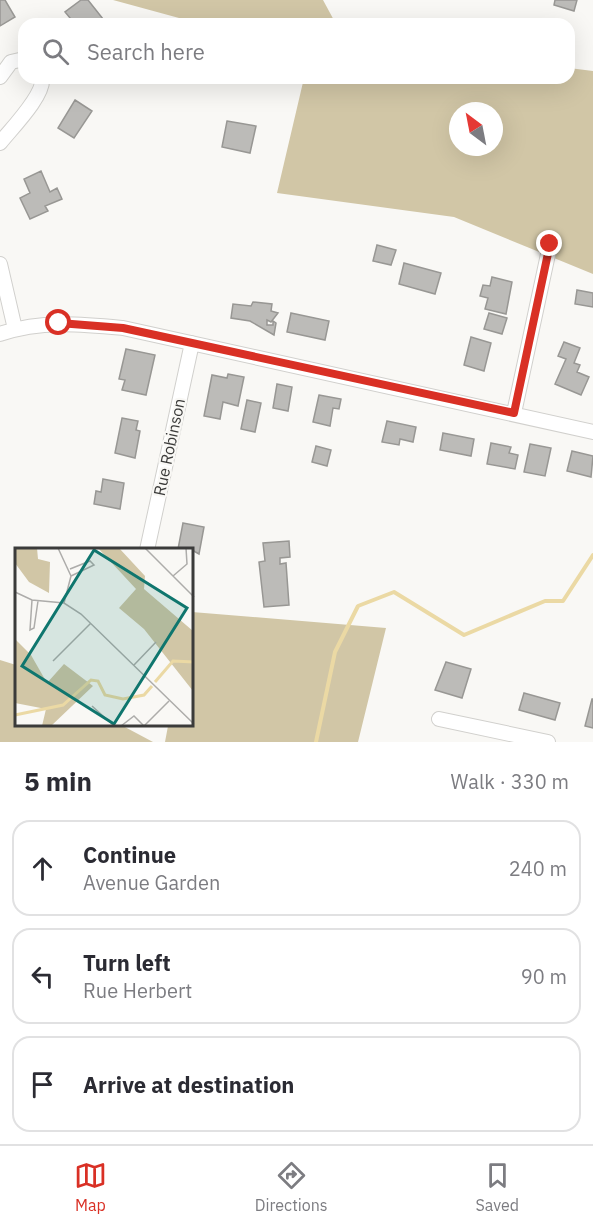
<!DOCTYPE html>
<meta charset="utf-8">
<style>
:root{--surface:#fff;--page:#f7f7f7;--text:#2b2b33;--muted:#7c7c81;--line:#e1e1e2;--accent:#d93025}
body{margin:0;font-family:"IBM Plex Sans",sans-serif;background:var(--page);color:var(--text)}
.compass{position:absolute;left:449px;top:102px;width:54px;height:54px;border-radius:50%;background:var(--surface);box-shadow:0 6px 24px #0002;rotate:328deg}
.stop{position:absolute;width:18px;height:18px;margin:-14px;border:4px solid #d93025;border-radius:50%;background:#fff}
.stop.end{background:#d93025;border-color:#fff;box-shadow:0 2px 6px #0008}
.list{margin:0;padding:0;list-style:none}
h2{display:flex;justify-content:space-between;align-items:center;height:78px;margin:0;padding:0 24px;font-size:26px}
h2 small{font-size:20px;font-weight:400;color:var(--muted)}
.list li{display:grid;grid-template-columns:39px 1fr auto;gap:18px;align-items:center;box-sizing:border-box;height:96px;margin:0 12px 12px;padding:0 12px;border:2px solid var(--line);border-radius:18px}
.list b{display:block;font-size:22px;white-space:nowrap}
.list p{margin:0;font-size:20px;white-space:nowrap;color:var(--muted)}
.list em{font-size:20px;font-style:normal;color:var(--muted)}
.icon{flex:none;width:33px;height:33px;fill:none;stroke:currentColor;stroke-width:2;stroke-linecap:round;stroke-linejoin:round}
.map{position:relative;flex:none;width:593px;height:742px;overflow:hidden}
.search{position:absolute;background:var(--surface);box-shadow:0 6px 24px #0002;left:18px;right:18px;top:18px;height:66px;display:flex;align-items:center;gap:15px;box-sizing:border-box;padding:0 21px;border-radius:18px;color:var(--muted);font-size:22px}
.sheet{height:402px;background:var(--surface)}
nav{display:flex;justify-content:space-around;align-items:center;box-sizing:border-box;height:84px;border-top:2px solid var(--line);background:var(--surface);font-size:16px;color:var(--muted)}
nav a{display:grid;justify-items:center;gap:3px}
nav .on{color:var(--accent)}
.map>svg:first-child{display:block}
.green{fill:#d1c6a6;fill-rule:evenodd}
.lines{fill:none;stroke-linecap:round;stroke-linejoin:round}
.stream{stroke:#ebd9a4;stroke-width:4}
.building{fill:#bcbbb8;stroke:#989794;stroke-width:1.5}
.minor-casing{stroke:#d1d0cd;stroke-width:16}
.minor{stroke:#fff;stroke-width:14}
.route{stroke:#d93025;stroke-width:8}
.labels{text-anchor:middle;stroke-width:4.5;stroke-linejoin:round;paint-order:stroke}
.street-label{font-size:16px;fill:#3b3b3a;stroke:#f9f8f5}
.inset-river{fill:none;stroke:#ebd9a4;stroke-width:3}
.inset-road{fill:none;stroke:#adacaa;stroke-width:1.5}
.view{fill:#0f766e;fill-opacity:0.15;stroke:#0f766e;stroke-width:3}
.inset-edge{fill:none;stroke:#3b3b3a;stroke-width:3}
</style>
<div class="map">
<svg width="593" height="742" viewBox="0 0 593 742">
<rect width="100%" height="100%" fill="#f9f8f5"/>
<path class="green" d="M113 0H323L336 24H201Z
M569 68 593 71V274L454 217 277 193 304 78H569ZM458 111H494V147H458Z
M192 612 386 628 358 742H165L168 726H192Z
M0 660 16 665V726H123L153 742H0Z"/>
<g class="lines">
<path class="stream" d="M316 742 335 652 358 606 394 592 464 635 545 601H563L593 555"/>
</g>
<path class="building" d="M0 0H5L15 17 0 26Z
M81 0H88L107 24H75L65 12Z
M555 0H577L574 11 554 5Z
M75 100 92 111 74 138 58 128Z
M227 121 256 126 250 153 222 147Z
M41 171 50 192 57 188 62 199 45 206 48 211 30 219 20 198 30 193 24 179Z
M377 245 396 250 391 265 373 261Z
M404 263 441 273 435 294 399 284Z
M492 277 512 282 506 314 485 309 488 298 480 296 483 285 490 286Z
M577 290 593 293V307L575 304Z
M253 302 272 304 271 311 278 313 271 322 267 320V325H273V321L276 323 274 335 250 321 231 318 233 304 251 306Z
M291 313 329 321 325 340 287 332Z
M489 313 507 318 502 334 484 329Z
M471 337 491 343 484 371 464 365Z
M564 342 580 348 574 363 580 365 577 372 589 377 581 395 555 384 566 359 558 356Z
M126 349 155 355 146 395 122 390 125 380 119 379Z
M228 374 244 377 238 406 223 402 220 419 204 416 212 375 227 378Z
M277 384 292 387 288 411 273 408Z
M319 395 341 399 339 409 333 408 330 426 313 422Z
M247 400 261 403 255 432 241 429Z
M122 418 138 421 136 430 140 431 135 458 115 453Z
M387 421 416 427 413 442 400 439 399 445 382 442Z
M443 433 474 439 471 456 440 450Z
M491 443 511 447 509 453 518 455 515 469 487 464Z
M530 444 551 448 545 476 524 472Z
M316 446 331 450 327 466 312 462Z
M572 451 593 456 591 477 567 471Z
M103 479 124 483 120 509 94 504 96 491 101 492Z
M183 523 204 527 199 554 192 550 178 549Z
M289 541 290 557 280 558V564L286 563 289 605 264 607 259 562 265 561 263 543Z
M446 662 471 669 462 698 435 690Z
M524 693 560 703 555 720 519 710Z
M592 699H593V728L585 726Z"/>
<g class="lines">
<defs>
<path id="minor" d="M0 77 11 62 24 59
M0 143C11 129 45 95 42 78
M0 264 15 329
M0 334C41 320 81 324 123 328L593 432
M514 413 550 245
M147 550 192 343
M439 719 548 742"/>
</defs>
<use href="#minor" class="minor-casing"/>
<use href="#minor" class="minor"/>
</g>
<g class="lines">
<path class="route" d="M59 323 123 328 514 413 550 244"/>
</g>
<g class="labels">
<g class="street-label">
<text transform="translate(169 447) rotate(-78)" y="6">Rue Robinson</text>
</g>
</g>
<g transform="translate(15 548)">
<rect width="178" height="178" fill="#f9f8f5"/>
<path d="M0 0H22L23 11 35 14 34 45 14 34 0 15ZM83 0H104L130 28 129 41 178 83V143L129 81 104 60 121 41ZM0 91 16 107 32 135 49 116 78 138 36 178H27L31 161 0 155Z" fill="#d1c6a6"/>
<path class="inset-river" d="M140 134 158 113 179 114M0 167 48 157 76 132 83 133 90 147 108 151 129 147 137 138"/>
<path class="inset-road" d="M43 0 56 28 49 55M130 0 179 49M55 21 75 13 79 17 56 28M158 28 172 16 171 0M0 44 17 52 49 55 66 66 179 176M17 52 15 82 19 80 23 53M38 113 76 75M119 117 141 94M77 158 99 178M106 178 119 168 129 178 154 153"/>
<path class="view" d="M79 2 172 60 99 176 7 118Z"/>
<rect width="178" height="178" class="inset-edge"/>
</g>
</svg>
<svg class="compass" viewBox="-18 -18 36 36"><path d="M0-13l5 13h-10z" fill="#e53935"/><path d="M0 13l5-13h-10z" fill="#7c7c81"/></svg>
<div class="stop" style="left:59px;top:323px"></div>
<div class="stop end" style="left:550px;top:244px"></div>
<div class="search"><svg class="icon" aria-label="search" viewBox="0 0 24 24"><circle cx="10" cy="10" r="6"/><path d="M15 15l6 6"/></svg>Search here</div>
</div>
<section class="sheet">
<h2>5 min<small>Walk · 330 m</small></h2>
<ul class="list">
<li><svg class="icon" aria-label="ahead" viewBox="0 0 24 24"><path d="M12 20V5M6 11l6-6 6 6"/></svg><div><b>Continue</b><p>Avenue Garden</p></div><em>240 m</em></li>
<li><svg class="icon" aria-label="left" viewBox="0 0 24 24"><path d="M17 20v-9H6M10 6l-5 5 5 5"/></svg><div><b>Turn left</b><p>Rue Herbert</p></div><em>90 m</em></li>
<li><svg class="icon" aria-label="arrive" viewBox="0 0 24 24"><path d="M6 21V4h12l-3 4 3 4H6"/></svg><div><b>Arrive at destination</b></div></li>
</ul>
</section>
<nav>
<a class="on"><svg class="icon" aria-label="map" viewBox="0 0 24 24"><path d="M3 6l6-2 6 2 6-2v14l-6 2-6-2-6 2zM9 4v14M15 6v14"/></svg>Map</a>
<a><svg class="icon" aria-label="directions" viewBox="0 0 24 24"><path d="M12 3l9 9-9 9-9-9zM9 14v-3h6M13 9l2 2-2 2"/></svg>Directions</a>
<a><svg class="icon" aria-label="saved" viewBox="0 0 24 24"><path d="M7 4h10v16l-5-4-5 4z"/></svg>Saved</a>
</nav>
